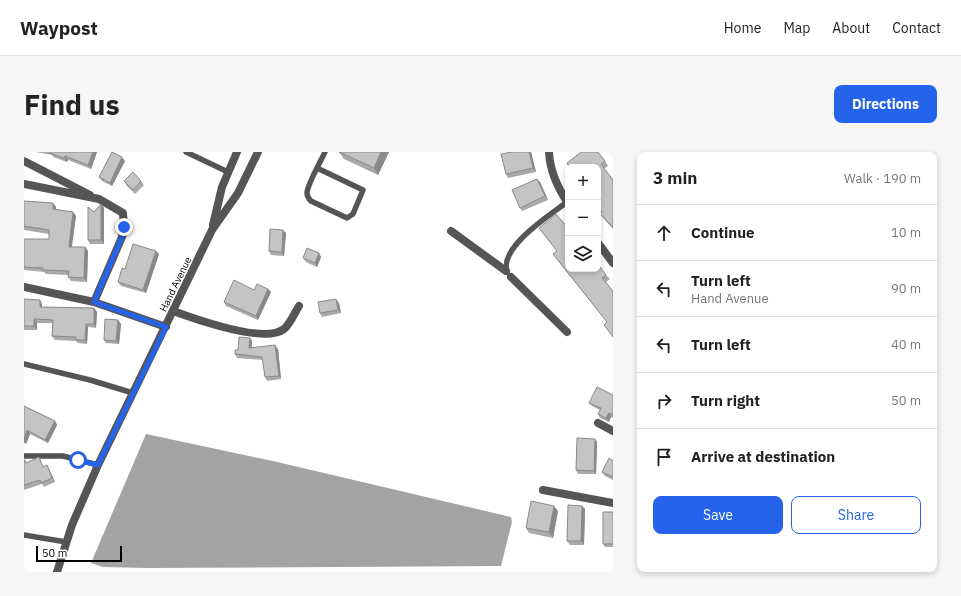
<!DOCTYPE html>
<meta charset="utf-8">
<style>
:root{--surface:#fff;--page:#f6f6f6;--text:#222;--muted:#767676;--line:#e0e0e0;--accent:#2563eb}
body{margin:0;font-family:"IBM Plex Sans",sans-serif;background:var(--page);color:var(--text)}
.controls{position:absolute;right:12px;top:12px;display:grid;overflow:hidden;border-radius:8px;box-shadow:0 2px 6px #0003}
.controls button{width:36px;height:36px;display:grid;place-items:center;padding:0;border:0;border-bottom:1px solid var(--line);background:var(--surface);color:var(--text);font:20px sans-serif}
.scale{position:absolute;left:12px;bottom:10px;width:86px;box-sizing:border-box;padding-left:4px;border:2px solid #000;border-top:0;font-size:11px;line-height:14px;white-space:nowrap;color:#000;-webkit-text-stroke:3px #fff;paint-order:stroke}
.stop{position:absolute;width:12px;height:12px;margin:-9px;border:3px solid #2563eb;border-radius:50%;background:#fff}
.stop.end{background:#2563eb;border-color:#fff;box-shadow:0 1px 4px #0008}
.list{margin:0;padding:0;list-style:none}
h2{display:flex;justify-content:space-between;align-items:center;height:52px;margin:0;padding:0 16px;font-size:17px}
h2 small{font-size:13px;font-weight:400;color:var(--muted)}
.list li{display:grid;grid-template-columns:26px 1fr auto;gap:12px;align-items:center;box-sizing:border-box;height:56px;padding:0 16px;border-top:1px solid var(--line)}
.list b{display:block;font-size:15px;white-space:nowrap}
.list p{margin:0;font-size:13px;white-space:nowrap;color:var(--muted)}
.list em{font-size:13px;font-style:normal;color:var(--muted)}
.actions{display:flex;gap:8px;padding:12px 16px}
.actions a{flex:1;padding:9px 0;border:1px solid var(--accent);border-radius:8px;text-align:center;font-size:14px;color:var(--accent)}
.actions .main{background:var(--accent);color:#fff}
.icon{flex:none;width:22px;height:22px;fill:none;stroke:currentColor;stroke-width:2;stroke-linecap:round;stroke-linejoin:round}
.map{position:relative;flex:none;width:589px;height:420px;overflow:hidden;border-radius:8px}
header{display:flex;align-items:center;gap:24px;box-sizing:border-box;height:56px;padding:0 20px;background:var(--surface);border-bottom:1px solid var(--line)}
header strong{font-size:19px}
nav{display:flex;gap:22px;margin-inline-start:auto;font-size:14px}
.intro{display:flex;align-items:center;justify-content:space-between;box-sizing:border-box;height:96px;padding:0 24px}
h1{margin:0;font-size:28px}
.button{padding:10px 18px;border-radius:8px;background:var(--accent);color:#fff;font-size:14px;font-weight:700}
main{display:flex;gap:24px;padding:0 24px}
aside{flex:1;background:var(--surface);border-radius:8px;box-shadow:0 2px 6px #0003}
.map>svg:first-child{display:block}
.water{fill:#a3a3a3}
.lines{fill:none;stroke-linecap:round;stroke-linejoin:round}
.service{stroke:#555;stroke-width:5.5}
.minor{stroke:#555;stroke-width:8}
.tertiary{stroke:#555;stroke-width:8}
.wall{fill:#a9a9a9}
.shaded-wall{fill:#898989}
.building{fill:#c4c4c4;stroke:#898989}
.route{stroke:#2563eb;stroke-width:5}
.labels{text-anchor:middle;stroke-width:3;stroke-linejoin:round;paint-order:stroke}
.street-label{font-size:10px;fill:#000;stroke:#fff}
</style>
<header>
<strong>Waypost</strong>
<nav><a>Home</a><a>Map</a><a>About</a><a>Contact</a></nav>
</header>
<div class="intro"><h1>Find us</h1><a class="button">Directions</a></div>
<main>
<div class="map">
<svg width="589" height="420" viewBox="0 0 589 420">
<rect width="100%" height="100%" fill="#fff"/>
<path class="water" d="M122 282 249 309 487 365 488 370 477 414 123 416 79 415 67 411Z"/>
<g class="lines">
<path class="service" d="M162 0 204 20
M293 16 339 38 329 62 323 66 287 49C285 47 283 44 283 41 283 33 297 9 301 0
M483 120C475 95 526 63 543 50
M0 212 66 228 109 241
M0 304H39L74 313
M0 383 42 390"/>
<path class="minor" d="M525 0C526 19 533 35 544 51
M0 9 66 43
M0 32 75 47 99 61 100 75 98 85 70 150
M427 79 482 119
M574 91 589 111
M487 125 543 180
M0 135 70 150 142 175
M149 159C171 167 241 192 260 177 266 172 270 162 275 154
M574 271 589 279
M519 338 589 351"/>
<path class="tertiary" d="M189 73 198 35 213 0
M33 420 48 373 74 313 188 78 214 41 234 0"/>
</g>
<path class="wall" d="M12 0H73L67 17 44 8 43 10 29 5 28 3Z
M315 0H365L354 23 320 7Z
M488 0H507L512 20 484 26 482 22Z
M101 9 88 34 78 29 75 25Z
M581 9 584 14 580 17 589 28V77L580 67 576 62 578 60 574 15Z
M100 29H117L120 33 111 42 102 33Z
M516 30 524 48 498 59 496 56Z
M0 49 29 51 32 55V58L49 60 52 64 48 95H61L64 99 63 130 47 129 44 125 45 123 22 122 20 120 0 118V87H25V82L0 78Z
M77 52 80 56V92H66L64 88 70 60Z
M515 76 582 123 586 127 582 130 583 170 532 106 529 102 533 99Z
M262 81 260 104 247 103 245 99Z
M295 101 297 105 293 115 282 110 279 106Z
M135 102 122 141 97 134 94 130 101 117Z
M244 137 247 140 234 168 202 154 200 150Z
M0 147 18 152V155L70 156 73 160 72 176 64 175 63 192 54 191 52 189 31 188 28 184 29 171H13V178H0Z
M315 151 317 161 298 165 296 161Z
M94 168 97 172 95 192 82 191 80 188Z
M226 186 228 189V196L254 197 257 227 243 229 241 225 239 208 213 206 211 202 214 198Z
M589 243V266L587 265 585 270 576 266 574 262 576 258 568 254 565 251Z
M0 254 31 269 33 273 24 291 6 282 2 292 0 291Z
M571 287 573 290 572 322H554L552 318Z
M0 308 3 311 17 309 19 315 25 317 31 330 20 335 18 332 0 338Z
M589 309V328L581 324 578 320Z
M558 354 561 357 560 393H546L543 389Z
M534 359 529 386 505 381 502 376Z
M589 360V395H581L579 392Z"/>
<path class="shaded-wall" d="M69 0H73L67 17 64 13Z
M357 0H365L354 23 350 16Z
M505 0H507L512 20 509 16Z
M41 4 44 8 43 10 40 6Z
M98 5 101 9 88 34 86 31Z
M513 27 516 30 524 48 521 44Z
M29 51 32 55 31 61 29 57Z
M77 52 80 56V92L77 88Z
M49 60 52 64 47 99 45 95Z
M259 78 262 81 260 104 258 100Z
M61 95 64 99 63 130 60 126Z
M132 99 135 102 122 141 119 138Z
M295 101 297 105 293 115 291 111Z
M244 137 247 140 234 168 232 164Z
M312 147 315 151 317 161 314 158Z
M16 148 18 152V159L16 155Z
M70 156 73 160 72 176 70 172Z
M10 167 13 171V178L10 174Z
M94 168 97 172 95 192 92 189Z
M62 172 64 175 63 192 61 188Z
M226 186 228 189 227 200 225 196Z
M251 193 254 197 257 227 255 224Z
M585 261 587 265 585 270 582 266Z
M31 269 33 273 24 291 21 288Z
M3 278 6 282 2 292 0 290V287Z
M571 287 573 290 572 322 570 319Z
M23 313 25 317 31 330 28 326Z
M530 354 534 359 529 386 525 380Z
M558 354 561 357 560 393 557 389Z"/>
<path class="building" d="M27 0H69L64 13 41 4 40 6 26 1Z
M88 0 98 5 86 31 75 25Z
M315 0H357L350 16Z
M488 0H505L509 16 482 22 477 2Z
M557 0H574L581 9 577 12 589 28V75L576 62 578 60 574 54V15H545L543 11Z
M109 20 117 29 109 38 100 29Z
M513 27 521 44 496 56 488 38Z
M0 49 29 51V57L49 60 45 95H61L60 126 44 125 45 119 19 118V116L0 115V87H25V78L0 74Z
M77 52V88H64V55L70 60Z
M532 62 544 76V117H574V112L582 123 578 126 589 139V185L580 173 583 170 529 102 533 99 515 76Z
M246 77 259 78 258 100 245 99Z
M109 92 132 99 119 138 94 130 98 116 101 117Z
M283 96 295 101 291 111 279 106Z
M210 128 230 138 233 132 244 137 232 164 200 150Z
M0 147 16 148V155L70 156V172H62L61 188H52V185L28 184 29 168 10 167V174H0Z
M312 147 314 158 296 161 294 150Z
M81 167 94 168 92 189 80 188Z
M215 185 226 186 225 196 251 193 255 224 241 225 238 205 211 202V198H214Z
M573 235 589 243V263L585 261 582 266 574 262 577 256 565 251Z
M0 254 31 269 21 288 3 278 0 287Z
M553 286 571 287 570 319 552 318Z
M15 305 19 315 23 313 28 326 17 331 16 328 0 333V308H1L2 311Z
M585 306 589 309V325L578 320Z
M507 349 530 354 525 380 502 376Z
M544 353 558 354 557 389H543Z
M579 360H589V392H579Z"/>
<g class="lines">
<path class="route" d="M54 308 74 313 142 175 70 150 98 85 100 75"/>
</g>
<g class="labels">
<g class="street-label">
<text transform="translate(151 132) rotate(-64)" y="4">Hand Avenue</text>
</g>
</g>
</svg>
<div class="controls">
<button>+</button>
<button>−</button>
<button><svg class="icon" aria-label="layers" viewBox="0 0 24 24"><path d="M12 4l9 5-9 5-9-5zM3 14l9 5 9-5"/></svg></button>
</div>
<div class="scale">50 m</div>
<div class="stop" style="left:54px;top:308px"></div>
<div class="stop end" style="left:100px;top:75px"></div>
</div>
<aside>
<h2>3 min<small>Walk · 190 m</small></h2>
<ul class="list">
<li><svg class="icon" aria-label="ahead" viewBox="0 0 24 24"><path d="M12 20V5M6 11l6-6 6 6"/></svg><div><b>Continue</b></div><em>10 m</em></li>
<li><svg class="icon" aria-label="left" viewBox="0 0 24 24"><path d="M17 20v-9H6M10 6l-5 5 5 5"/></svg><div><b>Turn left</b><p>Hand Avenue</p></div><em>90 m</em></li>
<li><svg class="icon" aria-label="left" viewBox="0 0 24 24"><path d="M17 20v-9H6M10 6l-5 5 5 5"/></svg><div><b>Turn left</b></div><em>40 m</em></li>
<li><svg class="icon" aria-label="right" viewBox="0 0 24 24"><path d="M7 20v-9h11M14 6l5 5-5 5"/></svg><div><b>Turn right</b></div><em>50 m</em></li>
<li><svg class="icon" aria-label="arrive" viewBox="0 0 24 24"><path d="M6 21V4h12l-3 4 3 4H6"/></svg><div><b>Arrive at destination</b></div></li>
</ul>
<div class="actions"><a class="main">Save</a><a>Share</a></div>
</aside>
</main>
